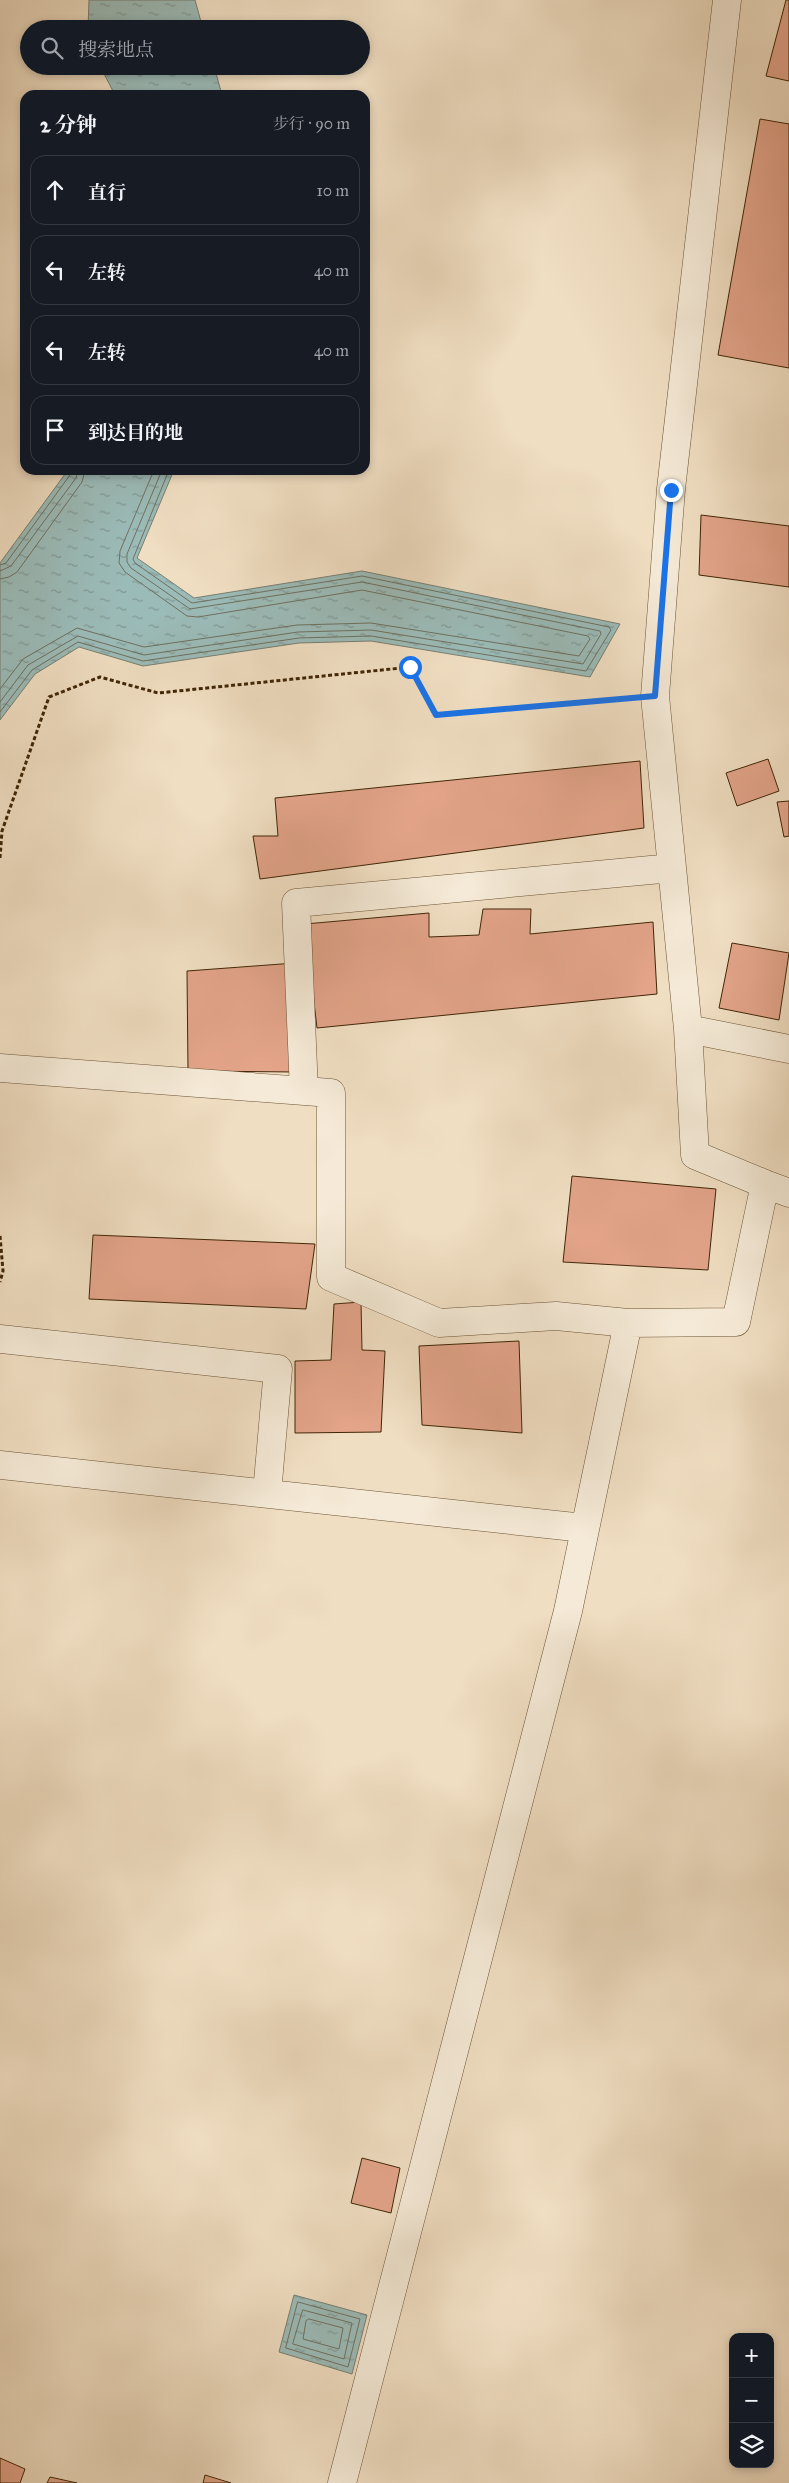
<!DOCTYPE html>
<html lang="zh">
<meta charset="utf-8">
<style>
:root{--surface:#171b24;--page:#20242c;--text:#f1f3f6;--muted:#9ea1a6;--line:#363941}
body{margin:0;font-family:"IM FELL Great Primer","Noto Serif SC",serif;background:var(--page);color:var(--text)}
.controls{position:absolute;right:15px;bottom:15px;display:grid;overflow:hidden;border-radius:10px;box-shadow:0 2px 8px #0003}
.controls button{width:45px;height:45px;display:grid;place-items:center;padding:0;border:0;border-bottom:1px solid var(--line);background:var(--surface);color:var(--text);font:25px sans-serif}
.stop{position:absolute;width:15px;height:15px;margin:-11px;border:4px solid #1a73e8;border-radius:50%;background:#fff}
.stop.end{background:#1a73e8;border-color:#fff;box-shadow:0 1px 5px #0008}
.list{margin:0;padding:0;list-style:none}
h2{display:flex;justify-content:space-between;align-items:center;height:65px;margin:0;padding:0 20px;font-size:21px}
h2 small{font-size:16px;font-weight:400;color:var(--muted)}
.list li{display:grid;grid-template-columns:32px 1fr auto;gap:15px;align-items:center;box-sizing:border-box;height:70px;margin:0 10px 10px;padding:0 10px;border:1px solid var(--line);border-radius:15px}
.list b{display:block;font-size:19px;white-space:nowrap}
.list em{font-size:16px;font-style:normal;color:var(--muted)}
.icon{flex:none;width:28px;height:28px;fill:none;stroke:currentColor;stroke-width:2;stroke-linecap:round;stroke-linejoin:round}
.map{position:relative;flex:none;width:789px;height:2483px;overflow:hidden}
.search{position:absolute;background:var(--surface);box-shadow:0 2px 8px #0003;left:20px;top:20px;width:350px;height:55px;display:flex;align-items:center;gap:12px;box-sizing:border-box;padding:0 18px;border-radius:28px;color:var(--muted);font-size:19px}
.panel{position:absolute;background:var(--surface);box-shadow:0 2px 8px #0003;left:20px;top:90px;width:350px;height:385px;border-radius:15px}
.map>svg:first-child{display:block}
.water{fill:url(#water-ripples);stroke:#777f71}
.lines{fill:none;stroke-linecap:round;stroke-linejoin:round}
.shore{stroke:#6e705f;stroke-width:1}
.building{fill:#e3a48a;stroke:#402606}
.minor-casing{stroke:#6c5435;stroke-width:29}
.path{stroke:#402606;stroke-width:3;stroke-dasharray:4 2.5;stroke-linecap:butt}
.minor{stroke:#f5ead7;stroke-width:28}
.route{stroke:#1a73e8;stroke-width:6}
</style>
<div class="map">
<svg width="789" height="2483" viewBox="0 0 789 2483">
<defs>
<pattern id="water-ripples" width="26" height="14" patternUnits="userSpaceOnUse" patternTransform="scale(1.25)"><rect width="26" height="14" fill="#9bbbb8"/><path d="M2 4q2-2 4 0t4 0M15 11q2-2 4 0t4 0" fill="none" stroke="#809894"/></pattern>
</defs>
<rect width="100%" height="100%" fill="#f0dec2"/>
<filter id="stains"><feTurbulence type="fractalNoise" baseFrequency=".004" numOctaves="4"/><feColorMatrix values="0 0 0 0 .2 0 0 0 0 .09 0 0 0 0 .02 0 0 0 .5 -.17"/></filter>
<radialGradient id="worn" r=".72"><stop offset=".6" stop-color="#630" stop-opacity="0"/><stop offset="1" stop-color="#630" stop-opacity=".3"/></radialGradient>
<path class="water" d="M89 0H195L203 29H88Z
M100 66H214L222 95H115Z
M68 470H174L137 558 194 598 362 571 620 624 590 677 371 641 299 643 143 666 79 647 35 674 0 720V563Z
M294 2295 367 2315 352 2374 279 2352Z"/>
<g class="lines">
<path class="shore" d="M0 565 6 563 70 475 72 470
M0 571 11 566 76 478 78 470
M0 579 9 577 17 572 82 482 85 470
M0 689 23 659 77 628 144 647 297 625 371 623 579 656 590 639 588 636 362 590 198 617 187 616 125 572 119 563 120 551 154 470
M0 702 28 665 78 636 144 655 298 632 371 630 583 664 601 634 600 631 362 582 190 609 131 568 127 562V554L162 470
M0 712 32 670 78 642 143 661 299 638 371 636 586 671 611 630 609 627 362 576 192 603 135 563 133 559 169 470
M298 2302 360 2319 348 2367 286 2348Z
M303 2310 352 2323 344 2359 293 2344Z
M309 2319 343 2328 339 2349 303 2339 306 2321Z"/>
</g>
<path class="building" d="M786 0H789V81L766 76Z
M760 119 789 124V368L718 355Z
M701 515 789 526V587L699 575Z
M768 759 779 791 737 806 726 773Z
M640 761 644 828 260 879 253 836H278L275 798Z
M789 801V836L784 837 777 802Z
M483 909H531L530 934 653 922 657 994 317 1028 305 924 429 913V937L479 935Z
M732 943 789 953 779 1020 719 1008Z
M295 963 296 1072 188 1071 187 971Z
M572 1176 716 1189 708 1270 563 1262Z
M93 1235 315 1244 306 1309 89 1299Z
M361 1302 362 1350 385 1351 381 1432 295 1433V1361L331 1360 334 1304Z
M519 1341 522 1433 422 1425 419 1346Z
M362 2158 400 2168 391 2213 351 2203Z
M0 2458 25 2469 20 2483H0Z
M205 2475 231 2483H203Z
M50 2477 77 2483H47Z"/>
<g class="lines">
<defs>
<path id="minor" d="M688 1029 789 1049
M0 1068 331 1093V1277L439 1323 556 1316 628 1323 736 1322 765 1184 695 1155 688 1029 655 696 671 489 727 0
M304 1091 296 903 672 868
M765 1184 789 1193
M0 1339 278 1369 267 1493
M0 1465 584 1528
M342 2483 568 1611 628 1323"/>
</defs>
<use href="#minor" class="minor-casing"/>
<path class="path" d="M0 858 2 831 49 697 100 677 158 693 411 667 436 715 624 699
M0 1236 3 1271 0 1282"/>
<use href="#minor" class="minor"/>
</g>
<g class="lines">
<path class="route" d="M410 667 436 715 655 696 671 490"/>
</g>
<rect width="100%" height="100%" filter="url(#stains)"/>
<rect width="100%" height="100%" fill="url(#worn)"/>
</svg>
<div class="controls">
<button>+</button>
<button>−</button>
<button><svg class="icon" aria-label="layers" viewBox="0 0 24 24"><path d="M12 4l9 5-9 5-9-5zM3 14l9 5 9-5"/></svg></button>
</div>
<div class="stop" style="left:410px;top:667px"></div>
<div class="stop end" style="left:671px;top:490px"></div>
<div class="search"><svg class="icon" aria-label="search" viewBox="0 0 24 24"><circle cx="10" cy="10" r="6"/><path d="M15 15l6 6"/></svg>搜索地点</div>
<section class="panel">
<h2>2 分钟<small>步行 · 90 m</small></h2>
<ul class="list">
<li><svg class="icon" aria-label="ahead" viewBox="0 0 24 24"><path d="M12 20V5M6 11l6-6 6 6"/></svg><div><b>直行</b></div><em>10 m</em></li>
<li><svg class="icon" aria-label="left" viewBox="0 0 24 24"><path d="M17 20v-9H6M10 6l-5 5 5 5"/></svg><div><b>左转</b></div><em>40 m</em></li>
<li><svg class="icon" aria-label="left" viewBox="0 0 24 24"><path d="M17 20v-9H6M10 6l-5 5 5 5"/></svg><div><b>左转</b></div><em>40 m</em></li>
<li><svg class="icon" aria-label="arrive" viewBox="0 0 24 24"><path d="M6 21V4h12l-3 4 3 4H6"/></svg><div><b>到达目的地</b></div></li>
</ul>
</section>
</div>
